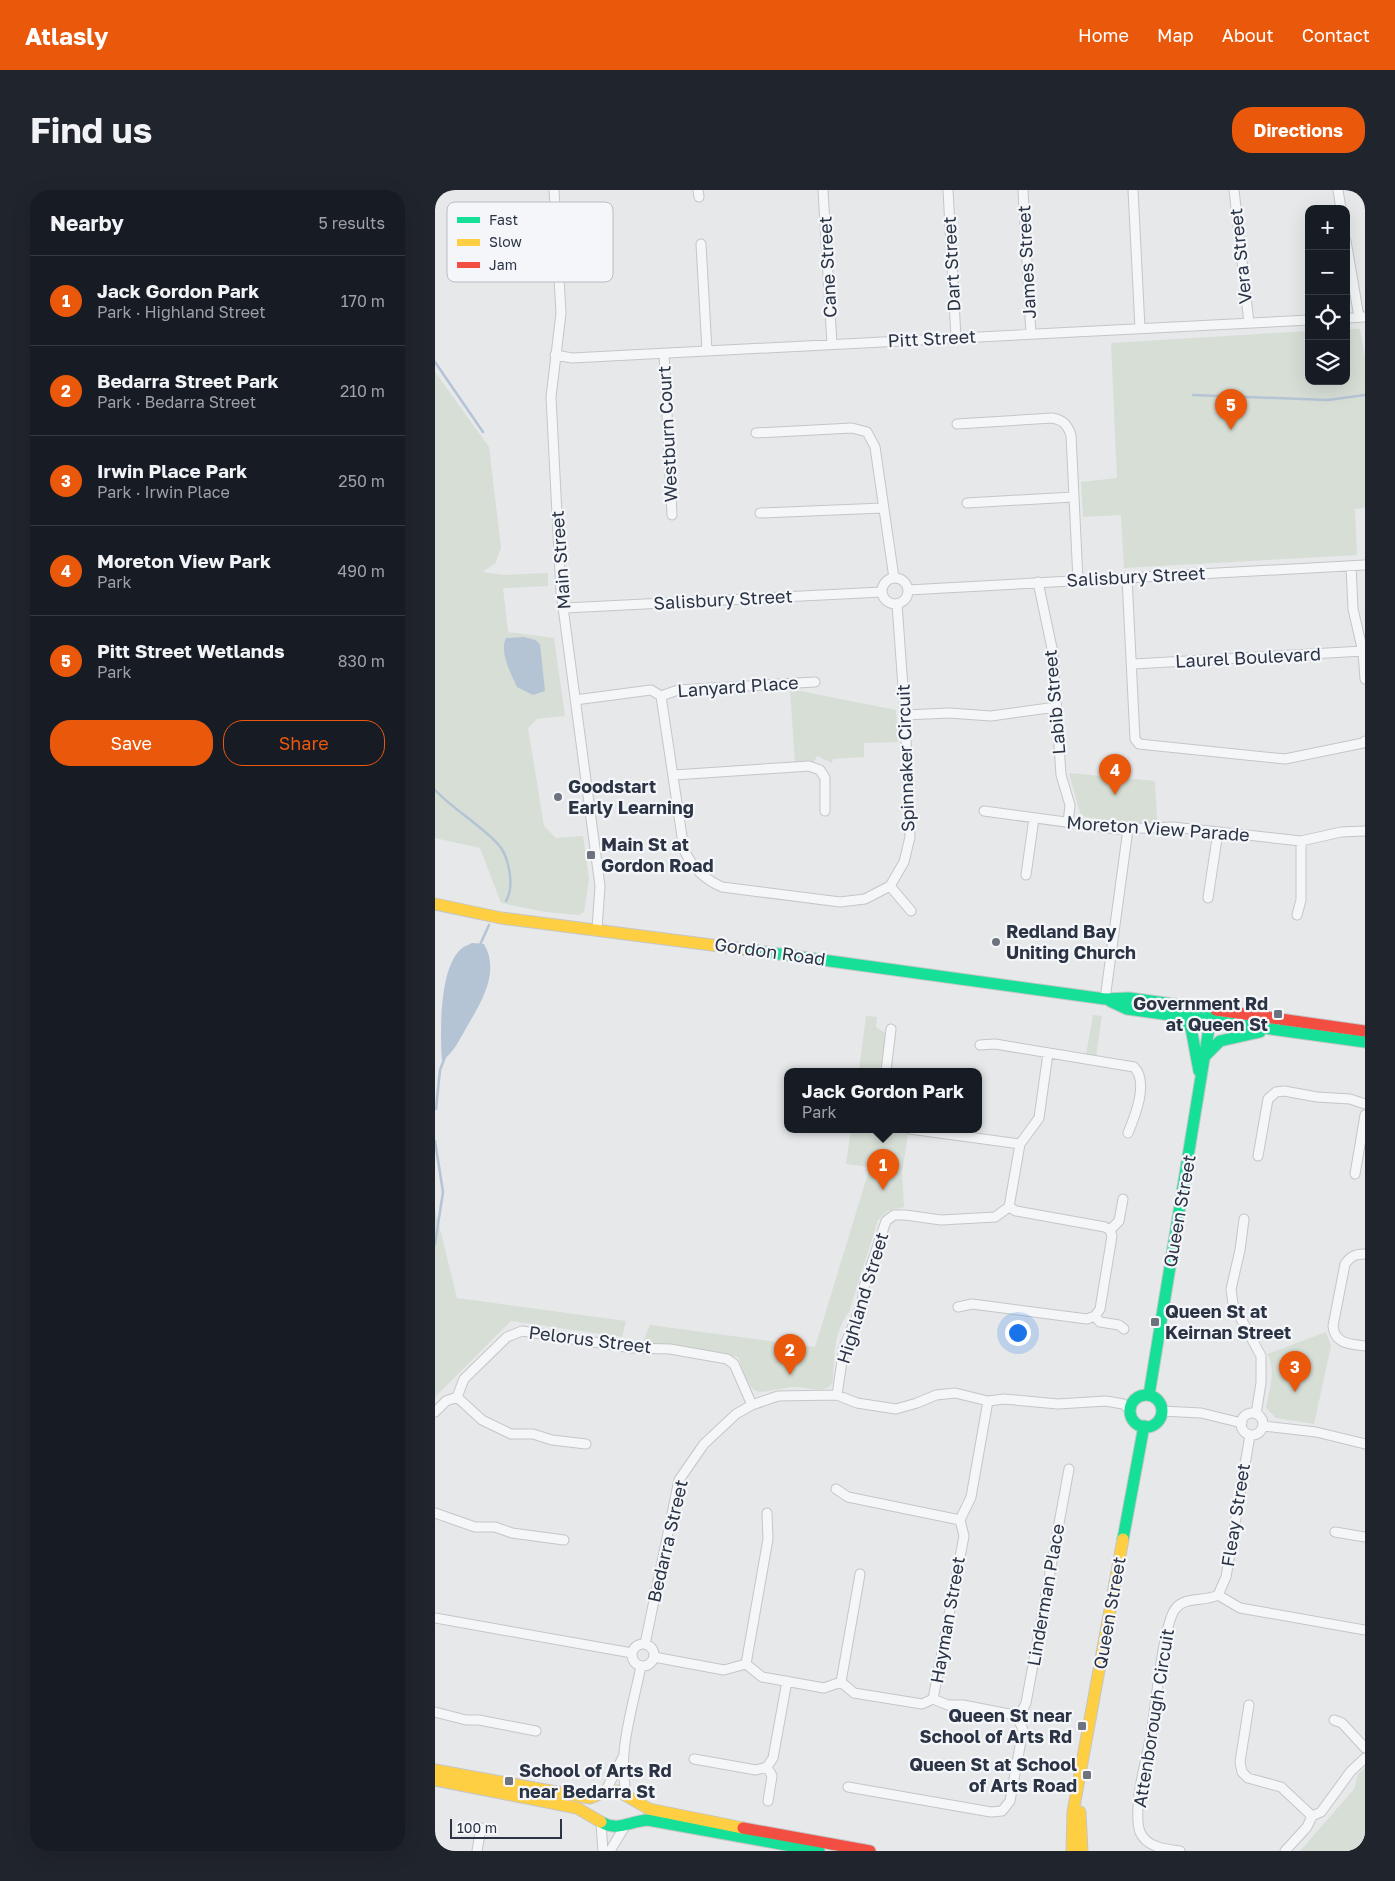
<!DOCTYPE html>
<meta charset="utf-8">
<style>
:root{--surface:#171b24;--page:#20242c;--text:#f1f3f6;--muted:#9ea1a6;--line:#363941;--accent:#ea580c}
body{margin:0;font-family:"Golos Text",sans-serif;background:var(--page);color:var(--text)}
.controls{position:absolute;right:15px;top:15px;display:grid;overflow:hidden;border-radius:10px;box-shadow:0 5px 20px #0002}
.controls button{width:45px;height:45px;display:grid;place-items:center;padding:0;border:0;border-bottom:1px solid var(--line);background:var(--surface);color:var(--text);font:25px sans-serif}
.scale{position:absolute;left:15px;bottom:12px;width:112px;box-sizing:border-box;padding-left:5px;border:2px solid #2b3445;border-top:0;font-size:14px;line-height:18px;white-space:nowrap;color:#2b3445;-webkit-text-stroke:4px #f4f6f9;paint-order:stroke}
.you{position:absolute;left:582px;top:1142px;width:18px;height:18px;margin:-12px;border:4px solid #fff;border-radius:50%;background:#1a73e8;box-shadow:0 0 0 8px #1a73e833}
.badge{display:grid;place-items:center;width:32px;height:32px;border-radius:50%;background:var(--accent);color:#fff;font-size:16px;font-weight:700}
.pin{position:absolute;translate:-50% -41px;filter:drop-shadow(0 1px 2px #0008)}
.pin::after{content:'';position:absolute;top:26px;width:18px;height:15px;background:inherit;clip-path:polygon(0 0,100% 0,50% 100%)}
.popup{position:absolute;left:349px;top:878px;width:198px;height:65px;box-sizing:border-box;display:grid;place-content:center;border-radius:10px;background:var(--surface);filter:drop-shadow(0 1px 4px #0005);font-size:16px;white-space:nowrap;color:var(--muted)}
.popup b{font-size:19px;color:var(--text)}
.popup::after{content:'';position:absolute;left:50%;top:100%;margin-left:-10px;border:10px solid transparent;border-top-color:var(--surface)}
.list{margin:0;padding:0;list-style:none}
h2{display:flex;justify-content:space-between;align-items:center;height:65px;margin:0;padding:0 20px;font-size:21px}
h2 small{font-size:16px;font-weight:400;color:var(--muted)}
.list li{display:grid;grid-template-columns:32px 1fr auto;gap:15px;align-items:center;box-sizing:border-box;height:90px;padding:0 20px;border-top:1px solid var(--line)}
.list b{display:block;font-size:19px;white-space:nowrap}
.list p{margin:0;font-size:16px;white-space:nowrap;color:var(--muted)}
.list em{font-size:16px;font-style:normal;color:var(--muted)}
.actions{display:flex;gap:10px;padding:15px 20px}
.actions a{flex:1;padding:11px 0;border:1px solid var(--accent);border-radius:20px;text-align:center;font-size:18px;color:var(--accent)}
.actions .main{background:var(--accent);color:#fff}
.icon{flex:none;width:28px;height:28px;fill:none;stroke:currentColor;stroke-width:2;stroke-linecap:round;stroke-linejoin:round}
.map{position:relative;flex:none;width:930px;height:1661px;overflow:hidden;border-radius:20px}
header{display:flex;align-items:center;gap:30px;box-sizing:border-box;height:70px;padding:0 25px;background:var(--accent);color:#fff}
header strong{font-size:24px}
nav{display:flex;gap:28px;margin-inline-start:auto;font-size:18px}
.intro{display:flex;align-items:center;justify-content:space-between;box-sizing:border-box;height:120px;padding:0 30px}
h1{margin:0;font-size:35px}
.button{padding:12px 22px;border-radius:20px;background:var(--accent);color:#fff;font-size:18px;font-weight:700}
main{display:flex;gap:30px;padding:0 30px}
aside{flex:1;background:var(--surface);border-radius:20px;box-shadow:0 5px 20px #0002}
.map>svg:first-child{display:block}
.green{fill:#d6ded6}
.water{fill:#b4c4d5}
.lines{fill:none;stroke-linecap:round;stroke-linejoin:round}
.stream{stroke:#b4c4d5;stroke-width:2.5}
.street-casing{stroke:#c4c6c8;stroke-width:11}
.fast-casing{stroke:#c4c6c8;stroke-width:13}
.slow-casing{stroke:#c4c6c8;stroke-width:13}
.jam-casing{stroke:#c4c6c8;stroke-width:13}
.street{stroke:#f5f6f7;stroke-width:9}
.fast{stroke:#16e098;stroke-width:11}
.slow{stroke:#ffcf43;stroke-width:11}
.jam{stroke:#f24e42;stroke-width:11}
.poi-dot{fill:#6c737f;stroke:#f4f6f9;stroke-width:2}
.labels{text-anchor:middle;stroke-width:4.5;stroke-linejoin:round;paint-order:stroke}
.street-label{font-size:18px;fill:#2b3445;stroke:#f4f6f9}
.poi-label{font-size:18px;font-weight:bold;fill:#2b3445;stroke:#f4f6f9;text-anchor:start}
.key{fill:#f4f6f9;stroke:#b8bcc3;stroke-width:1}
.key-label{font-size:14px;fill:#2b3445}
</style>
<header>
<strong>Atlasly</strong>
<nav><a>Home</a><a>Map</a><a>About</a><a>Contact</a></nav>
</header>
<div class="intro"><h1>Find us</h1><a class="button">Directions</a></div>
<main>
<aside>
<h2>Nearby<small>5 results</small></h2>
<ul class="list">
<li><span class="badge">1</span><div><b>Jack Gordon Park</b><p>Park · Highland Street</p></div><em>170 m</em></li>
<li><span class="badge">2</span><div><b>Bedarra Street Park</b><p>Park · Bedarra Street</p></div><em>210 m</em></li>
<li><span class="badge">3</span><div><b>Irwin Place Park</b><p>Park · Irwin Place</p></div><em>250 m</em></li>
<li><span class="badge">4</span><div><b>Moreton View Park</b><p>Park</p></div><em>490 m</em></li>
<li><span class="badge">5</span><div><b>Pitt Street Wetlands</b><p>Park</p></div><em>830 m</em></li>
</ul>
<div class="actions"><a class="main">Save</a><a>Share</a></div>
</aside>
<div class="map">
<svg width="930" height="1661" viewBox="0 0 930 1661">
<rect width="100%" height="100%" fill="#e6e8ea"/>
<path class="green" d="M911 139H925L930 167V318L920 319 922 365 689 378 686 325 648 327 646 292 682 288 676 153 874 141V191H911Z
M0 182 54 257 66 358 60 374 47 382 69 385 113 383V396L68 398 73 442 119 448 130 526 102 529 93 538 109 636 121 648 148 646 154 690 149 722 144 725 110 722 66 713 45 658 0 648Z
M355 499 461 520 463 552 429 553V567L398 569 397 573 382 566 378 574H360Z
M634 583 720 591 722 632 686 633 650 627 645 623Z
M658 825 667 826 661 867 651 865Z
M431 826 442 827 441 837 453 845 447 881H424Z
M416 939H451L473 944 467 982 469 1017 452 1021 443 1030 414 1122C398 1143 399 1167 398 1192L395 1196C386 1203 371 1197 361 1197 352 1196 328 1204 321 1201 312 1197 307 1176 303 1167L208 1152 215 1135 380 1157 435 977 411 974Z
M0 1019 22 1108 191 1131 187 1147 76 1131 0 1207Z
M891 1142 896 1156 879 1234 841 1228 831 1218C834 1201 842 1180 832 1164Z
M930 1577V1661H865L919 1599 923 1584Z"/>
<path class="water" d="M89 447 100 450 105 454 110 501 98 505 82 497C76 483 64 463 71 448Z
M37 753 49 754C66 783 45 814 30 840 24 851 18 863 7 871 5 844 4 778 26 759 29 756 34 755 37 753Z"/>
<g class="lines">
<path class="stream" d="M0 172 48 242
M758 205 893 210 930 205
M0 600C19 620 43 633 62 653 74 665 80 696 71 711
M44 757 54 735
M1 919 5 880 10 867
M0 951 8 1002 0 1054"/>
<defs>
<path id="street" d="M119 0 126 123 116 207 126 402 165 696 162 739
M263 0 264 7
M388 0 397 154
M513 0 521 148
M588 0 596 144
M698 0 705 138
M799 0 814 133
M903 0 906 19
M911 51 924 127
M266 54 272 161
M911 128 930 127
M229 164 237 325
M120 165 137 168 874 130
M522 234 617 228C628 230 632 234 636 245L643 390
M321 243 417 238 432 242 440 257 459 388
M532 313 638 307
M325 323 448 318
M916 376 918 419 928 462 930 489
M692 388 700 549 704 554 850 569 928 553 930 551
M447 401a13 13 0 1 1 26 0a13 13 0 1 1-26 0Z
M603 392 618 463 626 585 635 615 633 633
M473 400 930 375
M130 418 447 402
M698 474 928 461
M226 506 243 500 380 492
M140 510 216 500 226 506 249 660C258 678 269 689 287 697L405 712 430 709 455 696 469 672 475 647 470 525 462 414
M470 525 514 523 556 526 621 517
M239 585 374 576 385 580 390 588V621
M549 621 682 639 738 637 866 651 906 642 930 641
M591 685 599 628
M455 696 476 721
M773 708 783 642
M862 725 866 710V651
M670 809 693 639
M545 855 560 854 699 877C714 892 700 926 693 943
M451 881 456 839
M475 939 585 954
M823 966 833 909 841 902 849 901 882 907 915 909 930 914
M920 984 930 925
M809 1029 805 1060 796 1099 798 1114 826 1166V1193L821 1224
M675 1040 684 1031 688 1009
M930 1064C920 1064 916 1066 910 1074L898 1136C900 1154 914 1154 930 1156
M523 1117 537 1114 652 1129 660 1126 665 1119 677 1046 675 1040 670 1037 581 1021 574 1017
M660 1126 665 1132 684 1135 689 1139
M402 1205 409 1157 427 1114 429 1097 451 1031 459 1025H470L506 1030 560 1027 574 1017 585 954 604 928 613 863
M22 1207 47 1230 76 1244H98L117 1250 151 1254
M726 1221 766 1223 807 1233
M0 1222 11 1211 22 1207 29 1189 72 1147 87 1141 197 1158 235 1159 292 1169 299 1174 317 1215
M806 1234a11 11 0 1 1 22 0a11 11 0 1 1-22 0Z
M828 1236 881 1242 930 1254
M401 1299 413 1307 525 1330
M0 1323 40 1337H60L77 1343 129 1350
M900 1342 930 1347
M783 1405 791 1387 815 1245
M0 1428 197 1463
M197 1465a11 11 0 1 1 22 0a11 11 0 1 1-22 0Z
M210 1454 244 1290 269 1254 301 1224 317 1215 343 1206 402 1205 422 1213 461 1219 482 1213 501 1205 520 1203 553 1211 569 1209 623 1214 671 1211 688 1214 695 1219
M219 1467 289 1480 311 1474 327 1487 389 1498 406 1492 419 1503 487 1514 498 1509 529 1346 525 1330 536 1307 553 1211
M311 1474 333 1349 332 1323
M406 1492 425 1384
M814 1515 805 1572 807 1582 813 1588 846 1597 877 1626
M0 1522 31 1530H44L101 1541
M583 1528 591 1513 634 1279
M899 1530 907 1533 930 1558
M259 1569 321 1580 332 1577 338 1568 352 1491
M332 1577 337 1586 333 1611
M413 1597 556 1622 567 1621 575 1611 588 1540 583 1528 574 1524 528 1515H513L498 1509
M170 1602 188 1567
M192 1606C181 1565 198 1517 206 1476
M166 1634 168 1661
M42 1661 46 1638
M175 1661 190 1636
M745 1661C731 1659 712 1658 705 1642 701 1632 703 1615 704 1604 707 1584 712 1565 716 1545 720 1522 728 1432 741 1418 751 1406 770 1412 783 1405L805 1418 930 1440
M850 1661 872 1637 877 1626 886 1622 916 1581 930 1568"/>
<path id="fast" d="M308 759 670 809 694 808 781 820
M675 811 692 819 930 852
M747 827 756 838 764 881
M770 866 785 851 825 842
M714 1205 777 820
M695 1221a16 16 0 1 1 32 0a16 16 0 1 1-32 0Z
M688 1349 709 1236
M166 1632C183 1642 195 1631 213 1630L384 1661"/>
<path id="slow" d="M0 714 66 728 308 759
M0 1580 155 1608 170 1602 183 1601 214 1619 308 1638
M0 1590 142 1618 166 1632
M645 1622 647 1661
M637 1661 638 1622 688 1349"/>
<path id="jam" d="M781 820 930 841
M308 1638 435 1661"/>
</defs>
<use href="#street" class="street-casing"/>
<use href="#fast" class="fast-casing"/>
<use href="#slow" class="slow-casing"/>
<use href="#jam" class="jam-casing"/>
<use href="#street" class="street"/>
<use href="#fast" class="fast"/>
<use href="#slow" class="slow"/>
<use href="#jam" class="jam"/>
</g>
<g class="poi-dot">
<circle cx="123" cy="607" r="5"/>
<rect x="151" y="660" width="10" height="10" rx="2.5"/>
<circle cx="561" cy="752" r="5"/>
<rect x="838" y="819" width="10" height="10" rx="2.5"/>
<rect x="715" y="1127" width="10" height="10" rx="2.5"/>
<rect x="642" y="1531" width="10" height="10" rx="2.5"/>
<rect x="647" y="1580" width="10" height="10" rx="2.5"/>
<rect x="69" y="1586" width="10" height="10" rx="2.5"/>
</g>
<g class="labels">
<g class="street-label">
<text transform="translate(806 66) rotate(-96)" y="6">Vera Street</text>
<text transform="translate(592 72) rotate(-93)" y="6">James Street</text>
<text transform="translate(517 74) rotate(-93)" y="6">Dart Street</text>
<text transform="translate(393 77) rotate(-93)" y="6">Cane Street</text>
<text transform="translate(497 149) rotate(-3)" y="6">Pitt Street</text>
<text transform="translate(233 244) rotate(-93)" y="6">Westburn Court</text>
<text transform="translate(126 370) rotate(-94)" y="6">Main Street</text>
<text transform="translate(701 387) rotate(-3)" y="6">Salisbury Street</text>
<text transform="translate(288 410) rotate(-3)" y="6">Salisbury Street</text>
<text transform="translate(813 468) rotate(-3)" y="6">Laurel Boulevard</text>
<text transform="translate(303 497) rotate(-4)" y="6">Lanyard Place</text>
<text transform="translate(620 512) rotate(-95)" y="6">Labib Street</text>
<text transform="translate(471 568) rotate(-92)" y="6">Spinnaker Circuit</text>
<text transform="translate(723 639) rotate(4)" y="6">Moreton View Parade</text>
<text transform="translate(335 762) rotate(8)" y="6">Gordon Road</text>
<text transform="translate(745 1021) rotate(-80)" y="6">Queen Street</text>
<text transform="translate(428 1108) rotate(-73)" y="6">Highland Street</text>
<text transform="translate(155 1150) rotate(7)" y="6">Pelorus Street</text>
<text transform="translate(801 1325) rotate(-81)" y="6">Fleay Street</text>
<text transform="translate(233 1351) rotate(-77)" y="6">Bedarra Street</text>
<text transform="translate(611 1405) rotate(-80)" y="6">Linderman Place</text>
<text transform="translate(675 1423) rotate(-80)" y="6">Queen Street</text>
<text transform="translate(513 1430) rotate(-80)" y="6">Hayman Street</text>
<text transform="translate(719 1528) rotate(-81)" y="6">Attenborough Circuit</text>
</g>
<g class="poi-label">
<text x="133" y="603">Goodstart<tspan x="133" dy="21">Early Learning</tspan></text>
<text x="166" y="661">Main St at<tspan x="166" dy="21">Gordon Road</tspan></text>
<text x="571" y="748">Redland Bay<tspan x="571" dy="21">Uniting Church</tspan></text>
<text x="833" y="820" text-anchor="end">Government Rd<tspan x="833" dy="21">at Queen St</tspan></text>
<text x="730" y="1128">Queen St at<tspan x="730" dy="21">Keirnan Street</tspan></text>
<text x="637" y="1532" text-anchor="end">Queen St near<tspan x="637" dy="21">School of Arts Rd</tspan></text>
<text x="642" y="1581" text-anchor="end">Queen St at School<tspan x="642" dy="21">of Arts Road</tspan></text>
<text x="84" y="1587">School of Arts Rd<tspan x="84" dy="21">near Bedarra St</tspan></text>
</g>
</g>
<rect x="12" y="12" width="166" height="80" rx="8" class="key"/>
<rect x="22" y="27" width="23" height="6" fill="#16e098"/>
<rect x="22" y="49" width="23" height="7" fill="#ffcf43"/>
<rect x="22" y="72" width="23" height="6" fill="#f24e42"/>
<g class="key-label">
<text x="54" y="35">Fast</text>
<text x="54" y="57">Slow</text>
<text x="54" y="80">Jam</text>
</g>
</svg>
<div class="controls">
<button>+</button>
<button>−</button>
<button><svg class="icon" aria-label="locate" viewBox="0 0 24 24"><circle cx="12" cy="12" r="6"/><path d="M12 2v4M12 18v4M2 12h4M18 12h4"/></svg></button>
<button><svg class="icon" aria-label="layers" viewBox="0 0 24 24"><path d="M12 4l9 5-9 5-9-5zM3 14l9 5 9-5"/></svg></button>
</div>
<div class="scale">100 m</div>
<div class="you"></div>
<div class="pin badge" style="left:448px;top:1000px">1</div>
<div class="popup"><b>Jack Gordon Park</b>Park</div>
<div class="pin badge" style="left:355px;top:1185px">2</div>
<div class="pin badge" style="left:860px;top:1202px">3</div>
<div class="pin badge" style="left:680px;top:605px">4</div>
<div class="pin badge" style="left:796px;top:240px">5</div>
</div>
</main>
